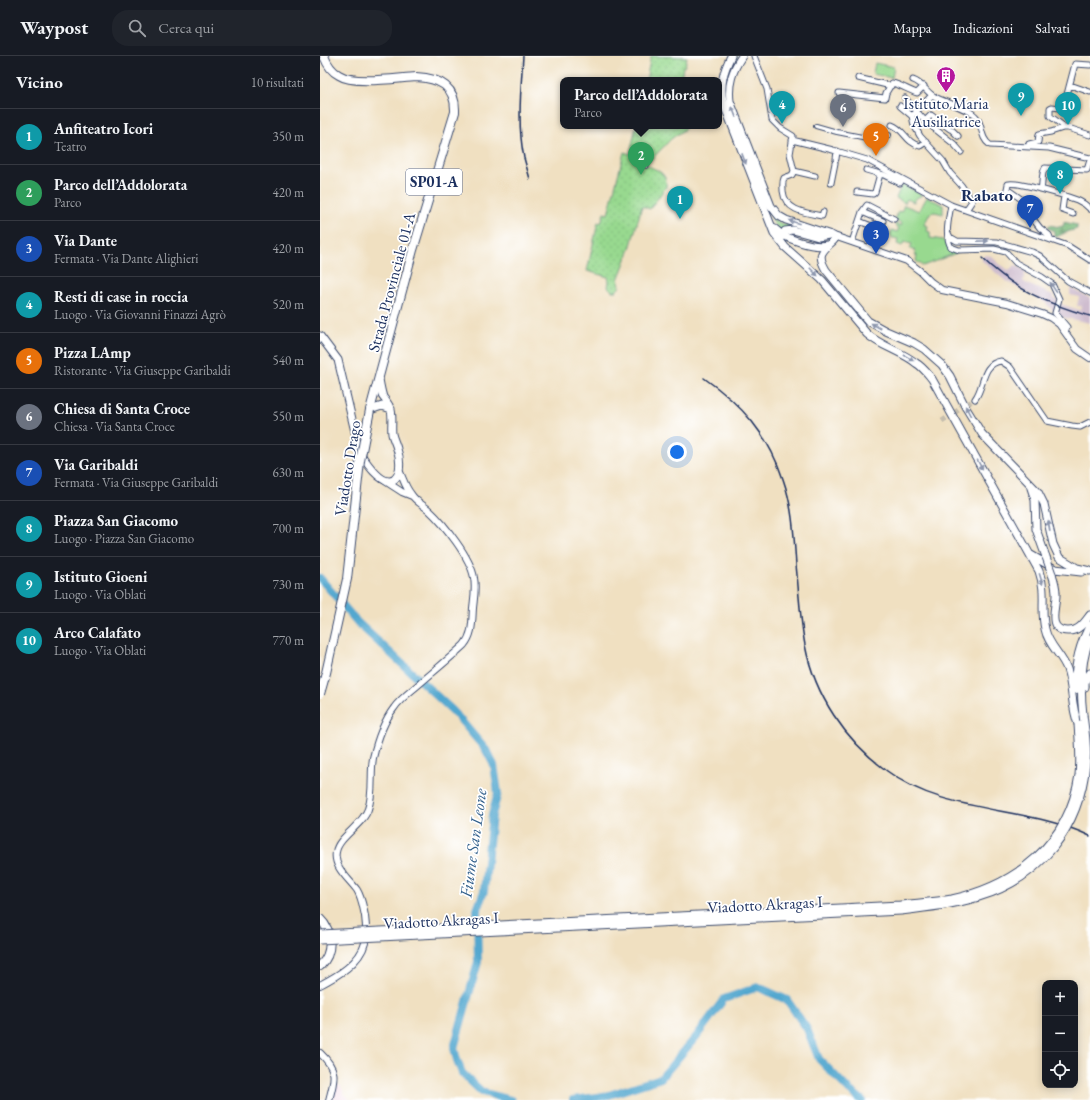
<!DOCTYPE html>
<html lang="it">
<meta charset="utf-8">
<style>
:root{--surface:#171b24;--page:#20242c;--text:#f1f3f6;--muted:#9ea1a6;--line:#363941;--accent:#d690ce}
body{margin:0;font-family:"EB Garamond",serif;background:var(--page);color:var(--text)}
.controls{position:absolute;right:12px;bottom:12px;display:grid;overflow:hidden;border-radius:8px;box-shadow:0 2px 10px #0003}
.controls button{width:36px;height:36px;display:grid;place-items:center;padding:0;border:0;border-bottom:1px solid var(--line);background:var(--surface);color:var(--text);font:20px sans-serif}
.you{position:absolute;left:357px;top:396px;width:14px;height:14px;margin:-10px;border:3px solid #fff;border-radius:50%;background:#1a73e8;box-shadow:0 0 0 6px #1a73e833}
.badge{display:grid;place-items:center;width:26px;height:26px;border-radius:50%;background:var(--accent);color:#fff;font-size:13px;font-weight:700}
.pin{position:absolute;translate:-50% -33px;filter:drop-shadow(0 1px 2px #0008)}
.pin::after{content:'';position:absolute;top:21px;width:14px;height:12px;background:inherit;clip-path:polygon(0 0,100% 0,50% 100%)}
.popup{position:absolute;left:240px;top:21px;width:162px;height:52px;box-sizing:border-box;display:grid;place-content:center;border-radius:8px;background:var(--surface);filter:drop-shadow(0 1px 3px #0005);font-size:13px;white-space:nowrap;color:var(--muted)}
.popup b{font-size:15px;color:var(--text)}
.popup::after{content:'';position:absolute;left:50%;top:100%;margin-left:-8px;border:8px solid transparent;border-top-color:var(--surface)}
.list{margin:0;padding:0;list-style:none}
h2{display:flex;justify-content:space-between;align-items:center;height:52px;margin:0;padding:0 16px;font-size:17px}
h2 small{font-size:13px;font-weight:400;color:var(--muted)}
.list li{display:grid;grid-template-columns:26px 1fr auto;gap:12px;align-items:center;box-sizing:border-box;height:56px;padding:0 16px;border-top:1px solid var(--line)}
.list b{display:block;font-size:15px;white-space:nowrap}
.list p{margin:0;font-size:13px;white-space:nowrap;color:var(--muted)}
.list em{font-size:13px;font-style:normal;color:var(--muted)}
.icon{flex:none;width:22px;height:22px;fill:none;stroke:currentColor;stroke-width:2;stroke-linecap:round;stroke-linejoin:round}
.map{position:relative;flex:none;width:770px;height:1044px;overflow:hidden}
header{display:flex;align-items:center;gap:24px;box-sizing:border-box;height:56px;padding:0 20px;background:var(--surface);border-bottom:1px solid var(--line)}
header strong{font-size:19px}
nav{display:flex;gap:22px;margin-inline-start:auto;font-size:14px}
.search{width:280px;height:36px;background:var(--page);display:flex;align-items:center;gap:10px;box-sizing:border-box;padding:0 14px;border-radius:16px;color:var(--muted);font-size:15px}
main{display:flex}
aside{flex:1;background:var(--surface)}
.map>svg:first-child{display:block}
.built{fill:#f2cfe0}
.railway{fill:#cfbdcf}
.grass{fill:#98d98f;stroke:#5a8476}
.forest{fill:url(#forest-firs);stroke:#4a746c}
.park{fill:url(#park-dots);stroke:#5a8476}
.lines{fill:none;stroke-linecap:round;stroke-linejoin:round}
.river{stroke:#53a7cf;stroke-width:8}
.minor-tunnel{stroke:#c5bdad;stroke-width:5;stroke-dasharray:5 2.5;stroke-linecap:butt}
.pedestrian-casing{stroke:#3b4a6d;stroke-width:6}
.minor-casing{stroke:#3b4a6d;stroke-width:7}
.tertiary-casing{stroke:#3b4a6d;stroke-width:8}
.secondary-casing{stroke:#3b4a6d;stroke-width:9}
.primary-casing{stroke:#3b4a6d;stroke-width:10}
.pedestrian{stroke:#fff;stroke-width:4}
.minor{stroke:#fff;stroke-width:5}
.tertiary{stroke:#fff;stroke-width:6}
.secondary{stroke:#fff;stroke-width:7}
.primary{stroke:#fff;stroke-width:8}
.rail{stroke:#1b2f5e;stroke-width:1.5}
.secondary-bridge-casing{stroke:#3b4a6d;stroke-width:9;stroke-linecap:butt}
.primary-bridge-casing{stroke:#3b4a6d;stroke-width:10;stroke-linecap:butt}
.secondary-bridge{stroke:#fff;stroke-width:7}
.primary-bridge{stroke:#fff;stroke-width:8}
.oneway{fill:#8d97ae}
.labels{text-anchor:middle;stroke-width:3.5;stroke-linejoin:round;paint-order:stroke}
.shield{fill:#fff;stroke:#5f6d8e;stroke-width:1}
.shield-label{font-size:15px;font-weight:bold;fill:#1b2f5e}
.poi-label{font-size:16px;fill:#1b2f5e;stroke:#fff}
.street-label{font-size:16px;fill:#1b2f5e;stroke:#fff}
.neighbourhood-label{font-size:17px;font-weight:bold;fill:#1b2f5e;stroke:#fff}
.water-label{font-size:17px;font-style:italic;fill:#315f8b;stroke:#fff}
</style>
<header>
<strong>Waypost</strong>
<div class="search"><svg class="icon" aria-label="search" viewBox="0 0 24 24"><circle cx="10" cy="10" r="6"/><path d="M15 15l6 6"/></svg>Cerca qui</div>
<nav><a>Mappa</a><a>Indicazioni</a><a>Salvati</a></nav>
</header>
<main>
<aside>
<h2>Vicino<small>10 risultati</small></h2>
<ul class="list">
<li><span class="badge" style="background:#0f9aa8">1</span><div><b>Anfiteatro Icori</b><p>Teatro</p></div><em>350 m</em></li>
<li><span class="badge" style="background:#2e9e5b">2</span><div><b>Parco dell’Addolorata</b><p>Parco</p></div><em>420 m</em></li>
<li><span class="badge" style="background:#1a4fb4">3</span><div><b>Via Dante</b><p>Fermata · Via Dante Alighieri</p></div><em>420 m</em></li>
<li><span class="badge" style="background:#0f9aa8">4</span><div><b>Resti di case in roccia</b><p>Luogo · Via Giovanni Finazzi Agrò</p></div><em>520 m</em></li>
<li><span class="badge" style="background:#e8710a">5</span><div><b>Pizza LAmp</b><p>Ristorante · Via Giuseppe Garibaldi</p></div><em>540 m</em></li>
<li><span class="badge" style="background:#6b7280">6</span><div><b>Chiesa di Santa Croce</b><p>Chiesa · Via Santa Croce</p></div><em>550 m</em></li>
<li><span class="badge" style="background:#1a4fb4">7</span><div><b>Via Garibaldi</b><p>Fermata · Via Giuseppe Garibaldi</p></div><em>630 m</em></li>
<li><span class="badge" style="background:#0f9aa8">8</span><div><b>Piazza San Giacomo</b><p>Luogo · Piazza San Giacomo</p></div><em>700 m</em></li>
<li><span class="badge" style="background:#0f9aa8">9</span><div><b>Istituto Gioeni</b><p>Luogo · Via Oblati</p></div><em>730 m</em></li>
<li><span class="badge" style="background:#0f9aa8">10</span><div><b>Arco Calafato</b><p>Luogo · Via Oblati</p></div><em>770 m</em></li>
</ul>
</aside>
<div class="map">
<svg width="770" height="1044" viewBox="0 0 770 1044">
<defs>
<pattern id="forest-firs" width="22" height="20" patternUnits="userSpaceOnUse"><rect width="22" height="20" fill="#7ab97a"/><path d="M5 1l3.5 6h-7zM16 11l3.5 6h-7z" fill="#639767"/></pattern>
<pattern id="park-dots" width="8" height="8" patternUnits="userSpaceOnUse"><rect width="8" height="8" fill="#98d98f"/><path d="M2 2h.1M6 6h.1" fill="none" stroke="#82bb7e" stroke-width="1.8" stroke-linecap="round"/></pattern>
</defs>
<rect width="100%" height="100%" fill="#fff"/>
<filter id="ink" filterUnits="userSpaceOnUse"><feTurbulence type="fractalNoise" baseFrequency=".025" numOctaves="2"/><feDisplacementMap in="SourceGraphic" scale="8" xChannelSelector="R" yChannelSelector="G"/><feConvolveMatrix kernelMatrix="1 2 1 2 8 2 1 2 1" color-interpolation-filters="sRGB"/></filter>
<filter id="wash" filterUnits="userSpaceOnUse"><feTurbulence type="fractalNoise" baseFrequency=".012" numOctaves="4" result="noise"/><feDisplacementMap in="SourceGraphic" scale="16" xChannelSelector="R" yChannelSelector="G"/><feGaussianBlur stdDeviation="0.9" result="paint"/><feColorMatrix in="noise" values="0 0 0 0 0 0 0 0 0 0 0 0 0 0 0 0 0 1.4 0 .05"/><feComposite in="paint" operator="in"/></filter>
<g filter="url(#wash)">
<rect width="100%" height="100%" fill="#f0e0c1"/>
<path class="built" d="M20 1029 25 1039 31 1044H12L16 1030Z"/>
<path class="railway" d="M665 199 672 200 677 206 689 215 695 209 706 215 703 225 707 228 733 239 734 242 737 243 740 248 760 254 761 250H757L759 241 750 239V232L770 242V267L741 261 737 255 732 254 726 247 693 229 682 222 660 203Z"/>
<path class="grass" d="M415 0H418C408 13 404 27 408 43L452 161 455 164 460 167 496 176H462L454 168 405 44C402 28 406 13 415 0Z
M555 7 574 11 572 22 553 18Z
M582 128 602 139 595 143 594 146 587 143 585 147 576 142Z
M607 141 623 149V158L615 156 610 157 604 169 608 170 607 175 610 176V182L623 184 631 193 639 196 603 210 596 205 597 199H595L596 195 590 193 592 188 584 186 582 190 577 188 578 183 573 182 570 180 572 174 577 176 579 172 575 170 576 167 581 170 582 167 575 164 578 155 581 156 584 149 599 155Z"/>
<path class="forest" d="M744 166 757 169V173L747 176 734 182V175L728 172 729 169 740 171 744 169Z"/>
<path class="park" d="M331 0 367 1 365 10 363 11 361 24H326Z
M316 70H365V73L351 83 326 109C337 114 348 117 346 131L330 153 322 150 310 193 298 224C301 228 300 232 296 235H292L288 231 289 225 288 221 267 215 278 166 281 167 284 157 288 158 304 96 310 98Z"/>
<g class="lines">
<path class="river" d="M0 522 38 567 133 655 166 694 174 709 178 737 172 759 164 835 157 854 158 906 134 992 137 1004 142 1017 162 1036 191 1044
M253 1044 286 1040 341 1022 376 981 404 943 438 931 467 944 487 973 499 1003 529 1034 542 1044"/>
</g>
</g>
<g filter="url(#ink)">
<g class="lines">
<path class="minor-tunnel" d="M622 365 655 343"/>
<defs>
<path id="pedestrian" d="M496 70 517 76 552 83 556 81 557 77 569 79"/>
<path id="minor" d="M434 0 447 33 452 64 460 72 473 80 470 98 474 115
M538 22 571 30
M593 24C602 27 605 34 612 39 623 47 649 51 657 62 663 70 660 82 670 89L729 92 770 102
M750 29 770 36
M519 37 565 42 566 37 572 27C581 29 588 34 597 37L604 30
M585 42 605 65 634 88 641 96
M580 50 592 60 612 39
M592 60 594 69 600 80 623 105 630 117 641 129 652 145 646 154
M605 65 611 59 630 73
M572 69C584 73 586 87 600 90L606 86
M743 72 742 69 730 60V52L732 51 740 52 744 50 755 8 770 9
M633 75 638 80
M472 84 513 94 547 104 631 149 748 190 770 204
M709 88 718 86 719 78 731 76 743 72H748L770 79
M516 103 517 95
M323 107 326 109
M546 114 564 119 580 127 582 124
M474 115 472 119 464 122C462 126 463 130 463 135 465 155 486 157 502 160L503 156
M474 115 495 120
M511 127 515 107
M721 133C723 127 721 118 725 112L767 114 770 104
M537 136 553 138 555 136 560 118
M744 140 742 154 753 158
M631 149C629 162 624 179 631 191L639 194 674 193 686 196 696 207 722 221 732 228 739 243 735 257 747 271 745 276
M542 156 563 165 549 192
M539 165 559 173
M628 177 630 181 637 185 677 186 712 196 720 200 748 225 770 237
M731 184 729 179 720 172 710 159 704 145 687 133 688 128C697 125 746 140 757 144 762 146 766 149 770 153
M532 186 542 156 547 149 574 163
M655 343C665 330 661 308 681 305L690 311 727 365 752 370 760 371 770 366"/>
<path id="tertiary" d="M511 179 587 205 600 215 611 226 622 234 687 247 722 258 731 262 739 268 757 293 770 302
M65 425 82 436 92 440
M0 929C17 920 40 907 45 887 47 879 46 868 45 860 43 851 42 842 37 834 29 823 13 811 16 796 18 781 43 769 48 753 54 737 50 718 53 702 57 685 64 665 74 652 80 643 90 636 98 629 113 616 129 603 144 589 153 578 152 566 153 552 154 542 156 532 154 522 151 502 124 468 109 454 103 449 95 445 91 438 85 431 83 422 79 414
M0 997C18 1014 15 1022 9 1044"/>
<path id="secondary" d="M411 0C403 16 400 28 403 46L454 177 465 191 502 224 547 278C562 291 581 295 596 307 603 311 607 317 612 323L719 515C727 538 720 552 725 573 728 589 742 599 747 613 753 631 751 650 758 668
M422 0C412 15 408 28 410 45L451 150 459 160 466 164 511 179
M455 173C465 183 493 192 507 189
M511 179 513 180 514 184C503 195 496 197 506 214L548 265 566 275 594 287 604 293 622 309 630 320 646 352 662 378 718 436 724 448 733 488 739 501 757 512 770 515
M461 183 465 175 473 174 498 181 509 179
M0 280 18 304 40 397C46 406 59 426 70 425 83 423 80 401 77 393 76 388 73 383 72 378 71 370 73 361 71 354 69 348 66 345 63 341 61 335 60 329 59 323
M50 354 62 350 71 353
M711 432 715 444 716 473 726 501
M711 499 735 513 761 516
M732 518C734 524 736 530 736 537 737 549 725 575 748 575 759 575 764 567 770 559
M765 631V626L770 617
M755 634C754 611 759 589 770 569
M763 659C760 633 760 607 770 582"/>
<path id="primary" d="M4 0C7 8 11 15 19 19 34 29 77 22 96 21 119 22 136 30 135 56L93 194 50 354
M0 863C13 875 13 898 0 910"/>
</defs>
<use href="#pedestrian" class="pedestrian-casing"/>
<use href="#minor" class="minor-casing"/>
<use href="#tertiary" class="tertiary-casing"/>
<use href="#secondary" class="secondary-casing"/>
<use href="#primary" class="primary-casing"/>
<use href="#pedestrian" class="pedestrian"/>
<use href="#minor" class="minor"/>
<use href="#tertiary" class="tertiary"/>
<use href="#secondary" class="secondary"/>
<use href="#primary" class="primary"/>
<path class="rail" d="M203 0C201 33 197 69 204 102 206 109 208 116 210 123
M662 202C694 233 727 248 770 260
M384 322C422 349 448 378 463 423 473 451 474 480 476 509 479 536 480 563 485 589 495 640 525 684 567 715 625 759 706 749 770 780"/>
<defs>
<path id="secondary-bridge" d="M726 501 732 518
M0 878 580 849C597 847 615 846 632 843 696 829 749 788 759 719 761 702 759 685 758 668
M0 884 581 855C607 852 633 849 659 841 721 822 760 772 766 707 768 691 765 675 763 659"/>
<path id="primary-bridge" d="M0 638 6 617 27 523 40 405 50 354"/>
</defs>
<use href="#secondary-bridge" class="secondary-bridge-casing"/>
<use href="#primary-bridge" class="primary-bridge-casing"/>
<use href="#secondary-bridge" class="secondary-bridge"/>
<use href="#primary-bridge" class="primary-bridge"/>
</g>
<defs><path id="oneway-solid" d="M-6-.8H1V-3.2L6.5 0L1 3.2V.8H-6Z"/></defs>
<g class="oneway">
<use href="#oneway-solid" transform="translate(414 56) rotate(-111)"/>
<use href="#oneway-solid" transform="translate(424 103) rotate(69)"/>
<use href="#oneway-solid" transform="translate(474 166) rotate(-162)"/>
<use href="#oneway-solid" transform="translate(663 185) rotate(-1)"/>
<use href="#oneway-solid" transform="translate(494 216) rotate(45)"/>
<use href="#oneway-solid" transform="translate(733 231) rotate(-122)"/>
<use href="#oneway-solid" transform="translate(556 270) rotate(-150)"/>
<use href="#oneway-solid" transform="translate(589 302) rotate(30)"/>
<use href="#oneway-solid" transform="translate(648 355) rotate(-118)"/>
<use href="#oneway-solid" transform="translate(660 409) rotate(62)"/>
<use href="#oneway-solid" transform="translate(729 470) rotate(-99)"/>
<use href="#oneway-solid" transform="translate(721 523) rotate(73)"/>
</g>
</g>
<defs>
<symbol id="building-pin" viewBox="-11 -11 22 30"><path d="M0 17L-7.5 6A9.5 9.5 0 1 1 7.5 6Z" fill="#b5179e" stroke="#fff"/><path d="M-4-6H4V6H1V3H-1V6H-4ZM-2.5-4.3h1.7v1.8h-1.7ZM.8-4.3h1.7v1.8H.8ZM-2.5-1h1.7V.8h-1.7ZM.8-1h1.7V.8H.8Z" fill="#fff"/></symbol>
</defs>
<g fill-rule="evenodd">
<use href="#building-pin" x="615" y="9" width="22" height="30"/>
</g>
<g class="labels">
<rect class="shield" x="86" y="113" width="56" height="26" rx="3"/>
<g class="shield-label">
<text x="114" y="131">SP01-A</text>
</g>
<g class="poi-label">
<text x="626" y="53">Istituto Maria<tspan x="626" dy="18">Ausiliatrice</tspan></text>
</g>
<g class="street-label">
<text transform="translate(71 226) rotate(-75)" y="6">Strada Provinciale 01-A</text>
<text transform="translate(27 412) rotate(-81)" y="6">Viadotto Drago</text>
<text transform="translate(445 848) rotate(-3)" y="6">Viadotto Akragas I</text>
<text transform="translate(121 864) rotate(-3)" y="6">Viadotto Akragas I</text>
</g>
<g class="neighbourhood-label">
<text x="667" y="145">Rabato</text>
</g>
<g class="water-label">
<text transform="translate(153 787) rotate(-82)" y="6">Fiume San Leone</text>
</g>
</g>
</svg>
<div class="controls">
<button>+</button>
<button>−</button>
<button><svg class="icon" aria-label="locate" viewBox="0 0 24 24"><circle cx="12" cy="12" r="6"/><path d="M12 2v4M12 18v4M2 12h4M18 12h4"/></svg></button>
</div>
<div class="you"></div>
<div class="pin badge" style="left:360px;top:163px;background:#0f9aa8">1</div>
<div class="pin badge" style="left:321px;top:119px;background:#2e9e5b">2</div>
<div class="popup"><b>Parco dell’Addolorata</b>Parco</div>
<div class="pin badge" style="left:556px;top:198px;background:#1a4fb4">3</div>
<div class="pin badge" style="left:462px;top:68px;background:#0f9aa8">4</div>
<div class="pin badge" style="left:556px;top:100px;background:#e8710a">5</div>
<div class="pin badge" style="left:523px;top:71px;background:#6b7280">6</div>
<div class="pin badge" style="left:710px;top:172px;background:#1a4fb4">7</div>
<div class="pin badge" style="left:740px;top:138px;background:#0f9aa8">8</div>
<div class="pin badge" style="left:701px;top:60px;background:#0f9aa8">9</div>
<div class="pin badge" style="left:748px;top:69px;background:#0f9aa8">10</div>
</div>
</main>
